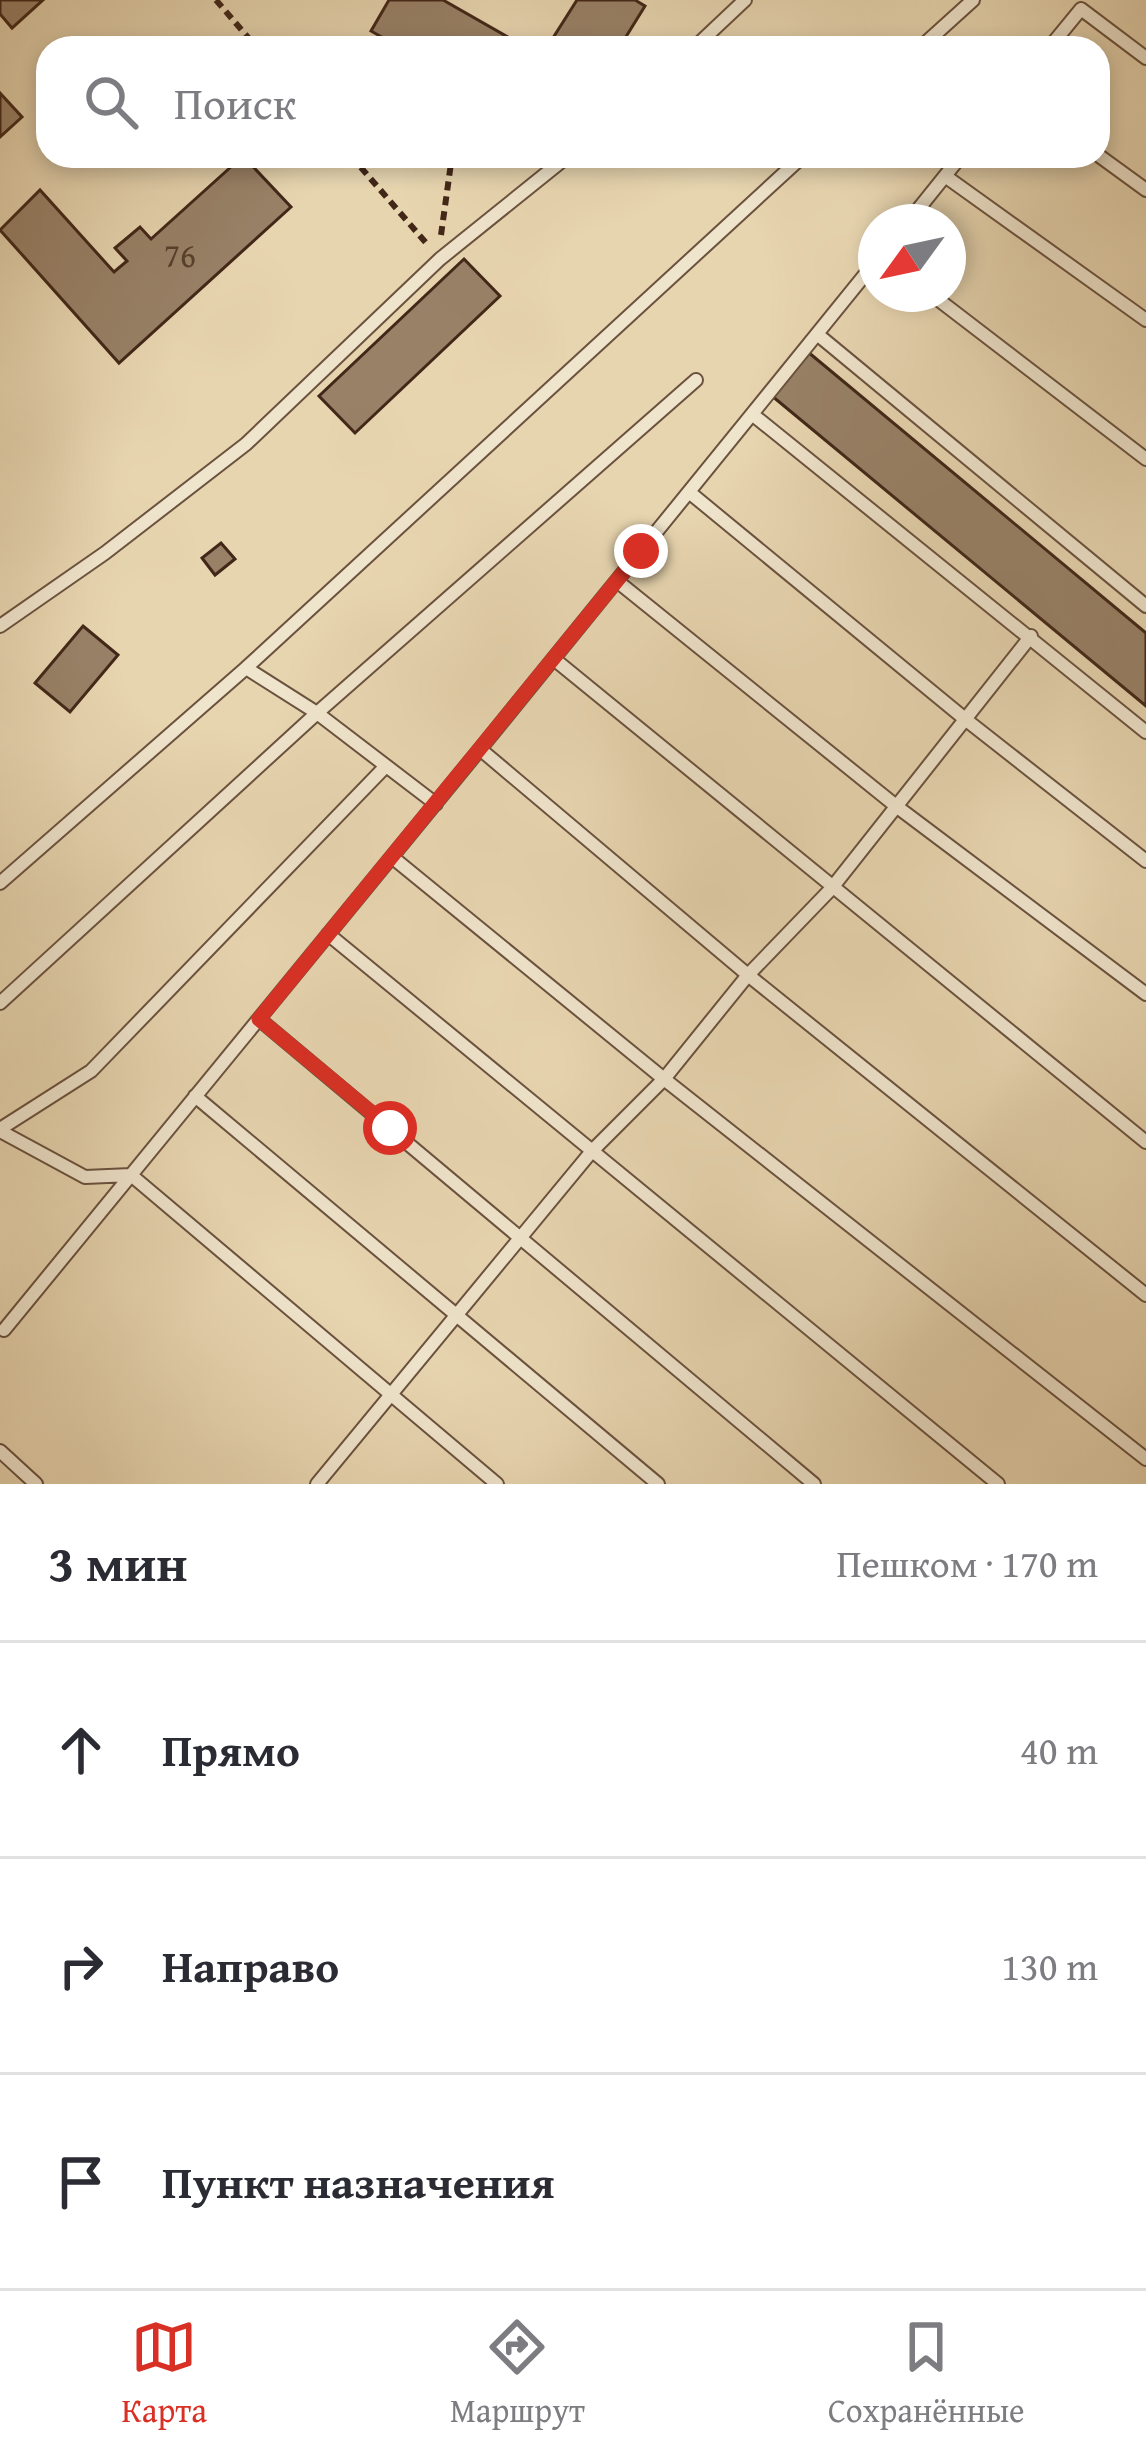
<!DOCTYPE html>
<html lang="ru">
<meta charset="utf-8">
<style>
:root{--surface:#fff;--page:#f7f7f7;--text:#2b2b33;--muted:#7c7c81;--line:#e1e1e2;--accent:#d93025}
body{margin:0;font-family:"Gentium Book Plus",serif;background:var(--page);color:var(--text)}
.compass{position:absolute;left:858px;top:204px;width:108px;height:108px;border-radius:50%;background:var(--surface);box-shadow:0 6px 18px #0003;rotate:237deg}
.stop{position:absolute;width:36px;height:36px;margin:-27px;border:9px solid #d93025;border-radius:50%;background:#fff}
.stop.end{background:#d93025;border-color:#fff;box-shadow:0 3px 12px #0008}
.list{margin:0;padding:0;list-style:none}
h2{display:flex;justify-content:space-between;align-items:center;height:156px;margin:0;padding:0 48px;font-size:51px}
h2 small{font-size:39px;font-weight:400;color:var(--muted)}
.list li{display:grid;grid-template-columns:78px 1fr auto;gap:36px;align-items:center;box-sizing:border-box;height:216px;padding:0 48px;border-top:3px solid var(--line)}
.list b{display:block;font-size:45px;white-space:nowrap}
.list em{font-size:39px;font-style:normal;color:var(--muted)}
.icon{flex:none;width:66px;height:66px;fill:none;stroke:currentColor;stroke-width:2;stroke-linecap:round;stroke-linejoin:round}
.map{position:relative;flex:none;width:1146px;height:1484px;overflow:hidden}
.search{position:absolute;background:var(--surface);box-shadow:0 6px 18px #0003;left:36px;right:36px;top:36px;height:132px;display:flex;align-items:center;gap:30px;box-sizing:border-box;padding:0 42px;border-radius:36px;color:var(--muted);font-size:45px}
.sheet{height:804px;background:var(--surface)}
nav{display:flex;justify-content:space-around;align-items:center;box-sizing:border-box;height:168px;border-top:3px solid var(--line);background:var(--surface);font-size:33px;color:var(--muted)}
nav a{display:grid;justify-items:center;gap:6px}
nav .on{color:var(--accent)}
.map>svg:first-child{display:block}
.building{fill:#988167;stroke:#422718;stroke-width:3}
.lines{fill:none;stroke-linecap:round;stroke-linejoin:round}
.service-casing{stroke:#6b523e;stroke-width:16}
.path{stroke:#422718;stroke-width:6;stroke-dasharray:9 6;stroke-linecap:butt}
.service{stroke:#efe4cc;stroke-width:12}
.route{stroke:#d93025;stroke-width:15}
.labels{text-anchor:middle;stroke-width:9;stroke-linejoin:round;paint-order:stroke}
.number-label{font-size:33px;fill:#583e2c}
</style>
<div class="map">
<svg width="1146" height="1484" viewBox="0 0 1146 1484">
<rect width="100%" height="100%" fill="#e7d5b0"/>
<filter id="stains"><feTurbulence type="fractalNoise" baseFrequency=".00167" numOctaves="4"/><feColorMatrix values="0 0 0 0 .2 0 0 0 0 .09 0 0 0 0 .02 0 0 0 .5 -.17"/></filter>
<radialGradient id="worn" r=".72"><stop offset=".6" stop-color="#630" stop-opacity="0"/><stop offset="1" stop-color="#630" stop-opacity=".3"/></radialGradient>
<path class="building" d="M0 0H43L12 28 0 14Z
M389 0H443L527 48H401L371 31Z
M577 0H635L645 6 619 48H562L551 41Z
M0 93 22 117 0 137Z
M243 156 291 207 119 363 0 230 40 190 114 272 127 261 115 248 140 227 151 239Z
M464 259 500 296 355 433 319 396Z
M808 352 1146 633V706L772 396Z
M221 543 235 559 215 575 202 558Z
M83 626 118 655 70 712 35 683Z"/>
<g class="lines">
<defs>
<path id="service" d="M694 48 745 0
M920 48 973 0
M1049 48 1081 9 1146 58
M1098 155 1146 190
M945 176 1146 320
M908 222 961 156
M931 294 1146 459
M817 334 1146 606
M752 414 876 261
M689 492 965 719 1146 861
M617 581 896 806 1146 994
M0 626 105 553 246 444 440 259 568 156
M554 659 1146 1142
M480 749 752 414 1146 732
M436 804 317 713 696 380
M392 857 664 1079 1146 1459
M0 883 246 668 803 156
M328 934 998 1484
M0 1003 317 713 246 668
M259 1019 814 1484
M195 1096 658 1484
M0 1129 91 1071 386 766
M0 1131 85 1177 131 1175 497 1484
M4 1330 480 749 748 975 1146 1295
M0 1451 36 1484
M317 1484 592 1151 664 1079 748 975 831 889 1031 636"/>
</defs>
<use href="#service" class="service-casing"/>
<path class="path" d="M216 0 257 48
M351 156 427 244
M441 235 452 156"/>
<use href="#service" class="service"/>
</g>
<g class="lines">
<path class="route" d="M390 1128 259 1019 641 551"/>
</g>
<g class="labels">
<g class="number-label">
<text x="180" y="267">76</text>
</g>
</g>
<rect width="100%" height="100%" filter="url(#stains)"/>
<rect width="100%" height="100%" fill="url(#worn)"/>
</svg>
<svg class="compass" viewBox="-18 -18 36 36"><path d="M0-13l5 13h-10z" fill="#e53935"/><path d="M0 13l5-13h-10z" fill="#7c7c81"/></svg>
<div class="stop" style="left:390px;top:1128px"></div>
<div class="stop end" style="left:641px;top:551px"></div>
<div class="search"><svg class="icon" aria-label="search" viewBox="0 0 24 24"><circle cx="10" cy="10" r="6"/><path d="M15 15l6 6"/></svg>Поиск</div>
</div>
<section class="sheet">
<h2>3 мин<small>Пешком · 170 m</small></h2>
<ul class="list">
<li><svg class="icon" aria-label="ahead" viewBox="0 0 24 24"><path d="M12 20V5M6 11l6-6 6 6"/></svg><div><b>Прямо</b></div><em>40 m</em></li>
<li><svg class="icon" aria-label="right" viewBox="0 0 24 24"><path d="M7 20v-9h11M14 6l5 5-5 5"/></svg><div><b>Направо</b></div><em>130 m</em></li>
<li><svg class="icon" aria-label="arrive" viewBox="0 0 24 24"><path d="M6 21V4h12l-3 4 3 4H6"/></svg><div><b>Пункт назначения</b></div></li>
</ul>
</section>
<nav>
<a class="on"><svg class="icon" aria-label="map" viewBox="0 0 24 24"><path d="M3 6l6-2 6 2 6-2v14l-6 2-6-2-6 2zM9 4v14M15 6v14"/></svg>Карта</a>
<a><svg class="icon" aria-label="directions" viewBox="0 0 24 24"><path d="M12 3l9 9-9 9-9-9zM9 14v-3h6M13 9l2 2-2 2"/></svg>Маршрут</a>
<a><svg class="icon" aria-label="saved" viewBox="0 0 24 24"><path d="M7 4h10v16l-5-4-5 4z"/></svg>Сохранённые</a>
</nav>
